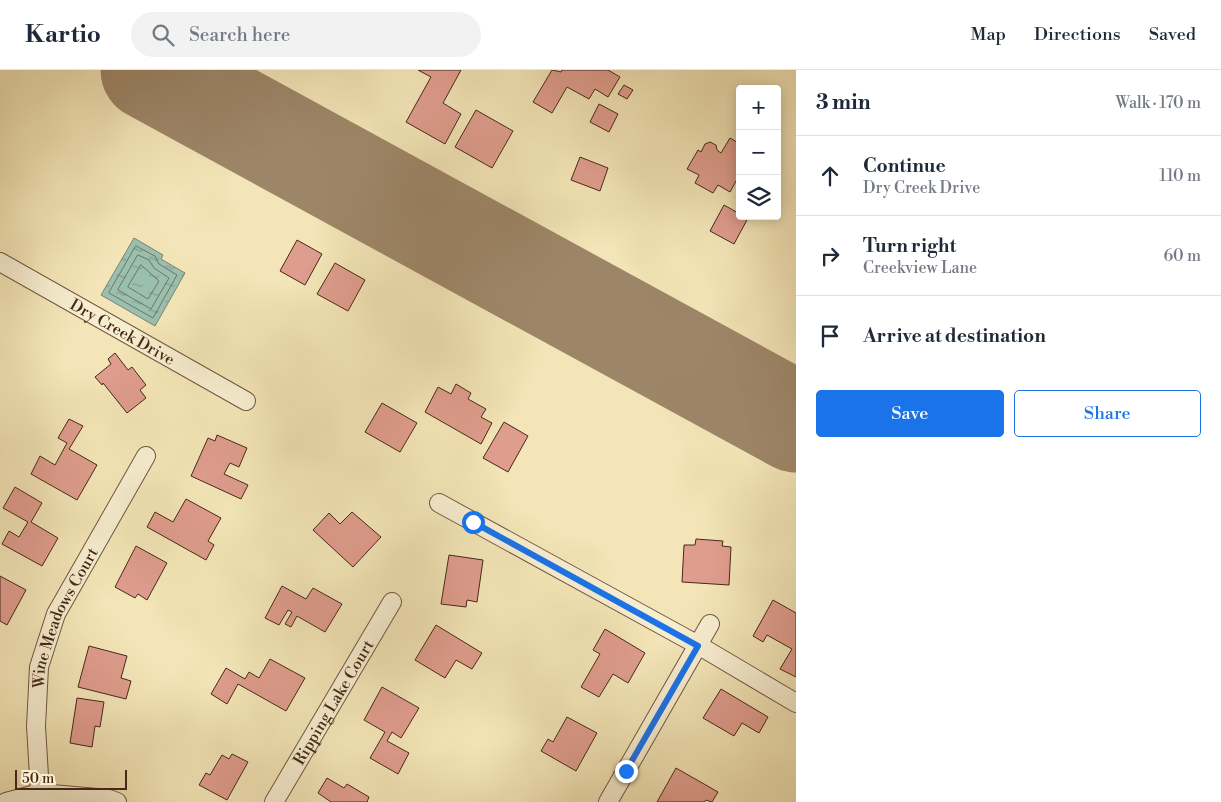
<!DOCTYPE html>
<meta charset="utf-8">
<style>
:root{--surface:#fff;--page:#f2f2f3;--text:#1f2937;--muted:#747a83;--line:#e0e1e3;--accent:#1a73e8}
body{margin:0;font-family:"Libre Bodoni",serif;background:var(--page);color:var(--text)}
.controls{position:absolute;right:15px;top:15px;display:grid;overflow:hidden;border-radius:5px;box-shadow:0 2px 12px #0003}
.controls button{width:45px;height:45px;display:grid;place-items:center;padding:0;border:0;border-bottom:1px solid var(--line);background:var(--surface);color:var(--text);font:25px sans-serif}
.scale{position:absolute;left:15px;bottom:12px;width:112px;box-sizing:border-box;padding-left:5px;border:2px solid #472819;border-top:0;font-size:14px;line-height:18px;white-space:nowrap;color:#472819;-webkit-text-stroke:4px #f7eed0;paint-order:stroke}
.stop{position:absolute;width:15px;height:15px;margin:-11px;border:4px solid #1a73e8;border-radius:50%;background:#fff}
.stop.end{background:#1a73e8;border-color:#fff;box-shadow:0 1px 5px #0008}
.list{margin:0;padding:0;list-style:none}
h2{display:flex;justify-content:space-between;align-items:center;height:65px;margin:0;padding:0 20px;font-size:21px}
h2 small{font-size:16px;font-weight:400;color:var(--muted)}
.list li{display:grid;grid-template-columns:32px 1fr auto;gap:15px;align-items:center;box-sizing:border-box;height:80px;padding:0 20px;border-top:1px solid var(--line)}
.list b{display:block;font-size:19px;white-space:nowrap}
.list p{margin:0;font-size:16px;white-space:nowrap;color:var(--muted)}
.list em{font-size:16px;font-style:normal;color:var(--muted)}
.actions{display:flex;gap:10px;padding:15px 20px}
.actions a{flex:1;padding:11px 0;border:1px solid var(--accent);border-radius:5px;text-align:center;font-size:18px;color:var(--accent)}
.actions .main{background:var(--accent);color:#fff}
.icon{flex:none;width:28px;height:28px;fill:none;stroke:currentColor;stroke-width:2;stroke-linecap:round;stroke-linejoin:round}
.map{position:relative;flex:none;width:796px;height:732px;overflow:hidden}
header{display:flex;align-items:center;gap:30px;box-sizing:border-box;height:70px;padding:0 25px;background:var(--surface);border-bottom:1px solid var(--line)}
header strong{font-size:24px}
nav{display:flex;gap:28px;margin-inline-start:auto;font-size:18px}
.search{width:350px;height:45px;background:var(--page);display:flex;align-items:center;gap:12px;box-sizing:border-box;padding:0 18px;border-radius:28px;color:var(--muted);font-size:19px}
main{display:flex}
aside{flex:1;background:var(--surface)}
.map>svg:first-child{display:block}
.water{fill:url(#water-ripples);stroke:#798372}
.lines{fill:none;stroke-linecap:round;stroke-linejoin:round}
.shore{stroke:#717464;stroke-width:1}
.runway{stroke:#9d8668;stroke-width:101}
.building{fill:#df9d8d;stroke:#472819}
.minor-casing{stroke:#725740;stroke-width:20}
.minor{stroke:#f7eed0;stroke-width:18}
.route{stroke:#1a73e8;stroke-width:6}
.labels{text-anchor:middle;stroke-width:4;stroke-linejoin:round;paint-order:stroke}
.street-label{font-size:16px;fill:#472819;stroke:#f7eed0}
</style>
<header>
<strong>Kartio</strong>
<div class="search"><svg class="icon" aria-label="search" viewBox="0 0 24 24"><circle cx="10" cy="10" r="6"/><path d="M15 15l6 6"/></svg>Search here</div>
<nav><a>Map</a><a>Directions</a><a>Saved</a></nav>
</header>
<main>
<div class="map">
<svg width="796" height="732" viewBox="0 0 796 732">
<defs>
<pattern id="water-ripples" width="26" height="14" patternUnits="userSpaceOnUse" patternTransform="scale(1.25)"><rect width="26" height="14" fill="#9bbfae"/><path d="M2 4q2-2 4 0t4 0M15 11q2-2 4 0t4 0" fill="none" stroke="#809b8d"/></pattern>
</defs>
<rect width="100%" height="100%" fill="#f3e5b7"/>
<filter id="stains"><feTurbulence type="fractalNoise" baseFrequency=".004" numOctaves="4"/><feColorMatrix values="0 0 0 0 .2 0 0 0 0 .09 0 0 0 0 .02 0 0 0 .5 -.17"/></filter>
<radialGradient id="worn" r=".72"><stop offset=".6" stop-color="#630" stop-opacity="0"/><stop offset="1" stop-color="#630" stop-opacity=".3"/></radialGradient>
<path class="water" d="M134 168 163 185 161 189 185 203 155 256 101 225Z"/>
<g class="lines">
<path class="shore" d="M136 176 155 186 159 194 177 205 153 248 109 223Z
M138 185 149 190 154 198 169 208 151 239 118 220Z
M141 195 159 211 148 229 128 217Z"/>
<path class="runway" d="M151 0 796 352"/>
</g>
<path class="building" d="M418 0H461L443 33 461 44 445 74 406 52 431 7Z
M552 0 561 2 562 0H608L620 7 608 27 595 19 589 29 567 17 552 43 533 32Z
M624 15 633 20 627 29 618 24Z
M599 34 618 44 609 62 590 52Z
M476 40 513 61 492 98 455 77Z
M730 68 740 74V104L730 122 718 115 713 123 695 113 699 105 687 99 698 80 701 82 705 74 710 72 716 75 717 80 721 83Z
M580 87 608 98 600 121 571 110Z
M724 135 740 144V146L748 148 734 174 710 161Z
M297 170 322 184 305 215 280 201Z
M335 193 365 210 348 241 317 224Z
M115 283 128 300 132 297 146 315 140 320 146 328 127 343 103 313 102 315 95 307 111 294 108 289Z
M456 314 471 323 468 329 486 339 481 347 492 353 481 374 425 342 438 317 451 324Z
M382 333 417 353 400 382 365 362Z
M69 349 83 356 69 379 97 395 77 430 31 404 40 386 55 395 67 373 58 368Z
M504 352 528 366 508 402 483 388Z
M217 365 247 378 239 397 230 393 224 404 248 415 241 429 191 406 208 368 215 371Z
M15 417 42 433 31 452 58 468 42 496 2 474 9 461 19 467 28 452 3 438Z
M186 429 221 448 208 471 214 475 206 490 147 457 155 442 173 452Z
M352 442 381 467 353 497 313 460 329 443 340 454Z
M696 469 723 471 722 476 731 477 729 515 682 512 684 475H695Z
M136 476 167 493 147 530 138 524 135 528 115 517Z
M449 485 483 490 477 532 467 530 466 537 441 534Z
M0 506 26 520 7 555 0 551Z
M282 516 306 529 313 518 342 534 325 562 297 546 291 557 285 554 292 542 288 540 279 555 265 548Z
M773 530 796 543V607L780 599 792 579 767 565 763 572 753 566Z
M436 555 482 583 472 599 456 590 445 608 415 590Z
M605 559 645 583 628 613 613 604 599 627 581 617 600 584 593 580Z
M89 576 127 586 121 608 131 611 126 629 78 617Z
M270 589 305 608 286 641 238 614 227 634 211 624 226 598 245 609 249 602 259 608Z
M382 617 419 638 401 668 392 662 387 671 409 683 398 704 370 688 385 662 364 650Z
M721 619 768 647 759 663 742 653 734 666 703 648Z
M77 628 104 632 100 657 95 656 92 677 70 673Z
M567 647 597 663 576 701 541 681 548 669 553 672Z
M232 684 248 692 227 730 199 715 206 703 210 705 222 685 229 689Z
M676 698 718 722 712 732 706 730 704 732H657Z
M327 708 344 718 347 714 369 727 367 732H331L318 723Z"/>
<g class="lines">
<defs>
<g id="minor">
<path id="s1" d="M0 192 246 331"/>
<path d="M439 433 698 575 796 633"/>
<path id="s2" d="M40 723 36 656 39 597 56 544 146 386"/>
<path d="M6 732 40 723 109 729 117 732"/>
<path id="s3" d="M274 732 392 532"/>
<path d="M608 732 710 554"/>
</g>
</defs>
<use href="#minor" class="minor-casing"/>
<use href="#minor" class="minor"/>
</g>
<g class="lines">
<path class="route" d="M473 452 698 576 626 701"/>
</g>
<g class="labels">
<g class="street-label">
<text dy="6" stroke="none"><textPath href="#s1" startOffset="141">Dry Creek Drive</textPath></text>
<text dy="6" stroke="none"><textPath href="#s2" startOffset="181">Wine Meadows Court</textPath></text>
<text dy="6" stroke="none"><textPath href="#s3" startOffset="116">Ripping Lake Court</textPath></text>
</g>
</g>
<rect width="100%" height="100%" filter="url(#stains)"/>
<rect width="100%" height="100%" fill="url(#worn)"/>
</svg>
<div class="controls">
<button>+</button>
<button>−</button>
<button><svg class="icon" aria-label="layers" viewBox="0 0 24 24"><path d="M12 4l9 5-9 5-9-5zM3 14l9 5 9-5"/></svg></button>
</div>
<div class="scale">50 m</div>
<div class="stop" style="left:473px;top:452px"></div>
<div class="stop end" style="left:626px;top:701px"></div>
</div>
<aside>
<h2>3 min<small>Walk · 170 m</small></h2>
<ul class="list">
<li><svg class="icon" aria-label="ahead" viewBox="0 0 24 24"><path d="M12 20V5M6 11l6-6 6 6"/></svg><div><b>Continue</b><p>Dry Creek Drive</p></div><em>110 m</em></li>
<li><svg class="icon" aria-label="right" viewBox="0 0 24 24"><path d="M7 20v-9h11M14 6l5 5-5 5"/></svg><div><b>Turn right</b><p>Creekview Lane</p></div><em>60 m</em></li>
<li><svg class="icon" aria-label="arrive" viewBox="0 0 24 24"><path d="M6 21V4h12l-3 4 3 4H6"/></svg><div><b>Arrive at destination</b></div></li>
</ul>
<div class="actions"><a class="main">Save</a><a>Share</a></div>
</aside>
</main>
